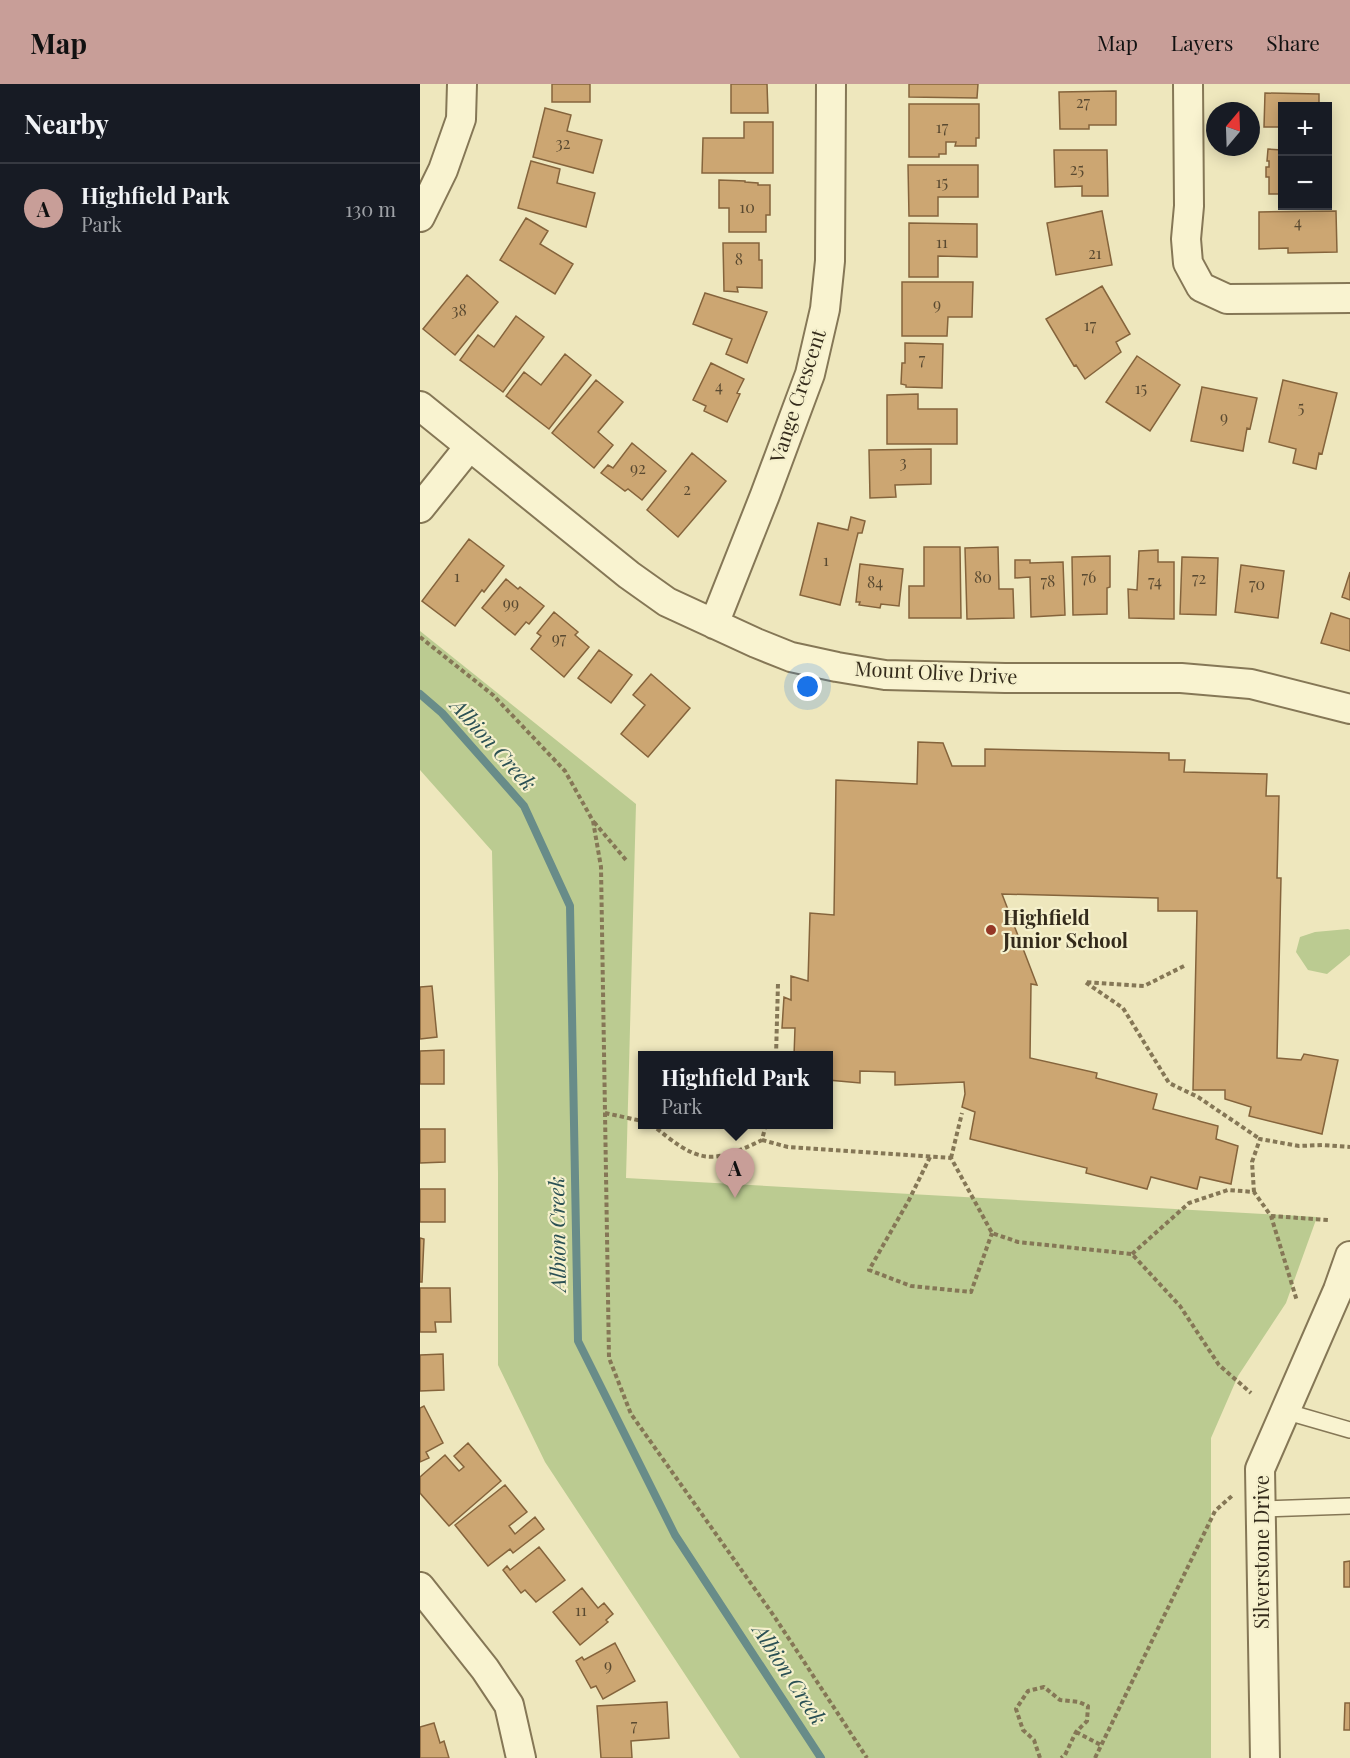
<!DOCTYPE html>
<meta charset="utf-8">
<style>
:root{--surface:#171b24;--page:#242831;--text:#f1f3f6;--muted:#9ea1a6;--line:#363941;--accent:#c89e98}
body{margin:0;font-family:"Playfair Display",serif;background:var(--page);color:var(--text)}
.controls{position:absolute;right:18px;top:18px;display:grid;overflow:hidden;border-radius:0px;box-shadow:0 3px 15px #0003}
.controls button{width:54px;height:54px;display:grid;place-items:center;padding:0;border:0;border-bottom:2px solid var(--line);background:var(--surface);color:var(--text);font:30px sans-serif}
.compass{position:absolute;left:786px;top:18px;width:54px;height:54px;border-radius:50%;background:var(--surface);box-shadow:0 3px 15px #0003;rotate:19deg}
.you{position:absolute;left:388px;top:603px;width:21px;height:21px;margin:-15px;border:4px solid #fff;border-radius:50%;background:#1a73e8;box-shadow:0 0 0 9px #1a73e833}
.badge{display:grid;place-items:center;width:39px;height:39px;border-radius:50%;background:var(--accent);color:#111;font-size:20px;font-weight:700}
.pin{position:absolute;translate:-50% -50px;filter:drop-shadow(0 2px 3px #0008)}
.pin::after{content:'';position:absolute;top:32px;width:21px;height:18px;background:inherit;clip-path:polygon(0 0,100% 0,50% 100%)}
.popup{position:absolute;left:218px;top:967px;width:195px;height:78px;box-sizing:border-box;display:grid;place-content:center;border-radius:0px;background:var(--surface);filter:drop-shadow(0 2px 4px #0005);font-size:20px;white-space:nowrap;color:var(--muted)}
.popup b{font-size:22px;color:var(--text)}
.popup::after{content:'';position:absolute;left:50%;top:100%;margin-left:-12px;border:12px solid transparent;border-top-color:var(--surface)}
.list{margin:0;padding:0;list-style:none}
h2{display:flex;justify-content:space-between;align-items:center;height:78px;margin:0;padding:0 24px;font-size:26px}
h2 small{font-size:20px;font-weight:400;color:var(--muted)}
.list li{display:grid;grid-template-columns:39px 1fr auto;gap:18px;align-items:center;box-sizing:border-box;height:90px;padding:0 24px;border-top:2px solid var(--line)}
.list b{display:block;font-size:22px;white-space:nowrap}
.list p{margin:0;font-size:20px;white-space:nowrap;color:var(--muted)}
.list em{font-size:20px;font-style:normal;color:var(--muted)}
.map{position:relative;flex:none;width:930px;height:1674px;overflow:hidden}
header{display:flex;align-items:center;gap:36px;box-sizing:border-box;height:84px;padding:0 30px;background:var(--accent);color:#111}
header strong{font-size:28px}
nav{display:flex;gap:33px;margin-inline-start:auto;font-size:21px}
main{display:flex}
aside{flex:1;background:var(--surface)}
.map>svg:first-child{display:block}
.green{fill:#bbcb91}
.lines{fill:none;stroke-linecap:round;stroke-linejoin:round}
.stream{stroke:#688c89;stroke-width:8}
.building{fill:#cca672;stroke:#85643c;stroke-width:1.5}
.lane-casing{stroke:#857756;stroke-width:18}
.street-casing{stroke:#857756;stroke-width:32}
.path{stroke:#857756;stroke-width:4;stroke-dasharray:4.5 3;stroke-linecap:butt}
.lane{stroke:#f9f3d0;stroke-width:15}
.street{stroke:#f9f3d0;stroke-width:28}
.poi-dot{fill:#953726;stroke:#f5f0cc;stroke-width:2}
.labels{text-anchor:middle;stroke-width:4.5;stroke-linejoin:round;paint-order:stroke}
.number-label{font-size:16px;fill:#5a4a31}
.street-label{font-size:20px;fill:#342b1b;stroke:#f5f0cc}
.poi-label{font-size:20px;font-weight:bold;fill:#342b1b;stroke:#f5f0cc;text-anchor:start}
.water-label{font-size:21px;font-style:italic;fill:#2a5054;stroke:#f5f0cc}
</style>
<header>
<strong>Map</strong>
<nav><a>Map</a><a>Layers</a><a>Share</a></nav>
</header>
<main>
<aside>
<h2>Nearby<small></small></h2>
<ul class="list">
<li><span class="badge">A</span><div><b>Highfield Park</b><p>Park</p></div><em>130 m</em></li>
</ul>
</aside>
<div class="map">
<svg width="930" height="1674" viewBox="0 0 930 1674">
<rect width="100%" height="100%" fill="#eee7bd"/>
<path class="green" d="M0 547 216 720 206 1094 897 1133 866 1219 818 1292 791 1354V1674H320L125 1378 78 1281V1089L72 767 0 686Z
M928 845 930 846V871L907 890 888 886 876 868 880 853 895 848Z"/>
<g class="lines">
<path class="stream" d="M0 610 22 629 104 722 150 822 158 1257 255 1451 401 1674"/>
</g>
<path class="building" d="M132 0H170V18H132Z
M311 0H347L348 29H311Z
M489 0H558L557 14 489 13Z
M696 7V41H669V45H640L639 8Z
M845 9 899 10V22H862V43H844Z
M489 20H559V54H556V62H535L536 58H526V70H519V73H489Z
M125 24 151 31 147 47 182 56 173 89 113 73Z
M324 38H353V89H282L283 54H324Z
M848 65 862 66V110H849V93H846V83H849V77H847Z
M634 66H687L688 112H662V102L635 103Z
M111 77 140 85 137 99 175 109 166 143 98 124Z
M488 81H558V113H518V132H489Z
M299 96 325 97V98L338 99V101H350V131H346V148H309V124H299Z
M682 127 692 181 636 191 627 139Z
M916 127 917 168 868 169V164L839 165V128Z
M106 134 128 147 120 160 153 180 135 210 80 176Z
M489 139 557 140V173L518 172V193H489Z
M303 159H339V176H342V204L317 203 318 208 304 207Z
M47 191 78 218 35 271 3 245Z
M482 198H553L552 233H528L527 252H482Z
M682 202 710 250 696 258 701 268 665 295 656 281 654 282 626 235Z
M285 209 347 228 327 279 306 270 312 255 273 240Z
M96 232 124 253 83 308 40 276 58 251 74 263Z
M485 259 523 260 522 304 486 303V301L481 300 482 279H485Z
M145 270 171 291 129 345 86 312 104 288 121 301Z
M717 272 760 301 730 347 686 318Z
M291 279 324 295 317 309 320 310 307 338 284 327 286 322 273 316Z
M176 296 203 318 178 348 193 361 174 384 132 349Z
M863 296 917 309 902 370 899 369 896 385 873 379 876 365 849 358Z
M782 303 837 314 830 345 827 344 823 367 771 357Z
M498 310V325H537V360H467V311Z
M212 359 246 387 222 416 208 405 205 407 181 389 188 381 193 384Z
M511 365V400L475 401 476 413 450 414 449 366Z
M272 369 306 397 258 453 227 426Z
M431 433 445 437 442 449H438L420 521 380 511 398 439 428 446Z
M49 455 84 482 64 508 62 506 35 542 2 517Z
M504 463H540L541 534H489V502H504Z
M578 463 579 505H593L594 534 547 535 545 464Z
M738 466V478H754V535L709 534 708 505 717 506 719 467Z
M690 472V503L687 504V530L653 531 652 473Z
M762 473 798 474 796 531 760 530Z
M595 476H610V479L643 478 645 531 611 533 610 493 595 494Z
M440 480 483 485 479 522 461 520 460 524 439 521 440 518H436Z
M821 481 864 487 858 534 815 528Z
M930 488V516L922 513Z
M86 495 98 505 100 503 124 522 109 540 106 538 95 551 62 524Z
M134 528 158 548 155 551 169 563 144 593 111 565 121 552 117 549Z
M911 529 930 535V567L901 559Z
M179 566 212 591 191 619 158 594Z
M231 590 270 624 228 673 201 650 225 621 213 611Z
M498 658 523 659 532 682H565V665L749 669V676H765L764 688 847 690 846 712H859L857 794H861L857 974 881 976 884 970 918 976 902 1050 829 1032 831 1023 805 1015V1006H773L777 827H738V814L582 810 617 901 611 900 610 974 677 989 676 994 737 1010 733 1025 798 1042 796 1055 818 1062 811 1100 780 1093 777 1105 731 1093 727 1105 666 1089 667 1084 550 1055 555 1028 542 1023 545 1010 544 998 475 1001V988L440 987V999L408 996V972H374L375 944H362L364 913 371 916V892L388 897 390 829 414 831 416 696 497 700Z
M12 902 17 953 0 955V903Z
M24 966V1000H0V967Z
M0 1045H25V1078L0 1079Z
M0 1105H25V1138H0Z
M0 1154 4 1155 2 1198H0Z
M0 1204H30L31 1238H15L16 1248H0Z
M23 1270 24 1306 0 1307V1271Z
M4 1322 23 1359 6 1368 9 1374 0 1378V1324Z
M48 1359 81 1397 29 1442 0 1409V1393L25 1371 39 1387 44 1383 34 1372Z
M85 1401 107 1428 89 1442 95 1450 115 1433 124 1445 93 1469 90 1465 68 1482 35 1441Z
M119 1463 145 1496 116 1518 105 1506 101 1509 83 1486 87 1482 90 1486Z
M930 1477V1503H924V1478Z
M162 1504 178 1524 184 1519 193 1530 186 1536 188 1538 160 1561 133 1528Z
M195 1559 215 1597 183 1615 176 1602 171 1604 156 1577 162 1573 164 1576Z
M247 1618 249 1654 211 1657 212 1674H181L177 1622Z
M925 1619H930V1646H924Z
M14 1639 20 1659 24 1657 29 1674H0V1643Z"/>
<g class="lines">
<defs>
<path id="lane" d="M864 1327 930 1346
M839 1425 930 1422"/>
<path id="street" d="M768 0 769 122 766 155 768 179 781 203 807 215 930 214
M0 133 23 86 41 35 42 0
M0 322 209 491 247 518 336 559 371 573 417 583 465 591 585 594H761L831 600 930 625
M0 424 49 363
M294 540 345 411 390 290 405 225 410 177 411 0
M0 1503 65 1585 89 1621 101 1674
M845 1674 840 1385 918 1206 930 1172"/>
</defs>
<use href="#lane" class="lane-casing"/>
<use href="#street" class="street-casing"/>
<path class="path" d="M0 553 73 611 145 687 173 737 181 783 189 1274 211 1330 354 1532 447 1674
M174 738 206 776
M764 882 724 902 665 898 703 924 749 999 778 1013 840 1055
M356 972 358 899
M185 1029 222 1037
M231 1040C277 1077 287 1083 342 1056L346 1040
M342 1056 368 1063 531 1074 572 1149 598 1158 712 1170 760 1222 799 1281 831 1309
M510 1073 489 1116 449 1186 491 1202 551 1208 572 1149
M531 1074 542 1029
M834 1108 832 1078 840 1055 879 1062 903 1061 930 1063
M851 1132 908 1136
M712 1170 769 1119 808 1106 834 1108 851 1132 877 1217
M656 1648 681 1661
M620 1674 614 1656 603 1646 596 1625 608 1607 624 1603 640 1616 659 1618 668 1622 667 1637 656 1648 645 1671 641 1674
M675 1674 795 1427 813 1411"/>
<use href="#lane" class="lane"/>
<use href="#street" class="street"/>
</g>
<circle class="poi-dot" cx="571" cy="846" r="6"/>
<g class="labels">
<g class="number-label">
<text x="663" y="24">27</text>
<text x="522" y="49">17</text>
<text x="143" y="65">32</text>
<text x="657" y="91">25</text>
<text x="522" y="104">15</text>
<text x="327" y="129">10</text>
<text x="878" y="144">4</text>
<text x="522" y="164">11</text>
<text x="675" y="175">21</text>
<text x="319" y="181">8</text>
<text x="517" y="226">9</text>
<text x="39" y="232">38</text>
<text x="670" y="247">17</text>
<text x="502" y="281">7</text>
<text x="299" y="308">4</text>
<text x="721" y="310">15</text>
<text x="881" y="329">5</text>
<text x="804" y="339">9</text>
<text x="483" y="384">3</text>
<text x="218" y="390">92</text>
<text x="267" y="411">2</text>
<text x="406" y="482">1</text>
<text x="37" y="498">1</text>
<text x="563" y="499">80</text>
<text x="669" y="499">76</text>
<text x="779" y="500">72</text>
<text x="628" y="503">78</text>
<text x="735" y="503">74</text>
<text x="455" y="504">84</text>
<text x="837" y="506">70</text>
<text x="91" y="525">99</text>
<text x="139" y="560">97</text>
<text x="161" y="1532">11</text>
<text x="188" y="1587">9</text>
<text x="214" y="1647">7</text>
</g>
<g class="street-label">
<text transform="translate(378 312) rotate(-72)" y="7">Vange Crescent</text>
<text transform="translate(516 589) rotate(3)" y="7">Mount Olive Drive</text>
<text transform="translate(842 1468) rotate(-90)" y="7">Silverstone Drive</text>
</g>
<g class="poi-label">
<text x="583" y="841">Highfield<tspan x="583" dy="23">Junior School</tspan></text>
</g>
<g class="water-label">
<text transform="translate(73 661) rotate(48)" y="7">Albion Creek</text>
<text transform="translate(138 1150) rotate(-91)" y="7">Albion Creek</text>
<text transform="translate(369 1591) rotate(57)" y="7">Albion Creek</text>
</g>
</g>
</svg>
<div class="controls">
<button>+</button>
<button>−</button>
</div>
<svg class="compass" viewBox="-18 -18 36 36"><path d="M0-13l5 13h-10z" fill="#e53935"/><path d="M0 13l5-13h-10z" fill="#9ea1a6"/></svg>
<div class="you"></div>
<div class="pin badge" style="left:315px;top:1114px">A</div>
<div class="popup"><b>Highfield Park</b>Park</div>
</div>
</main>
